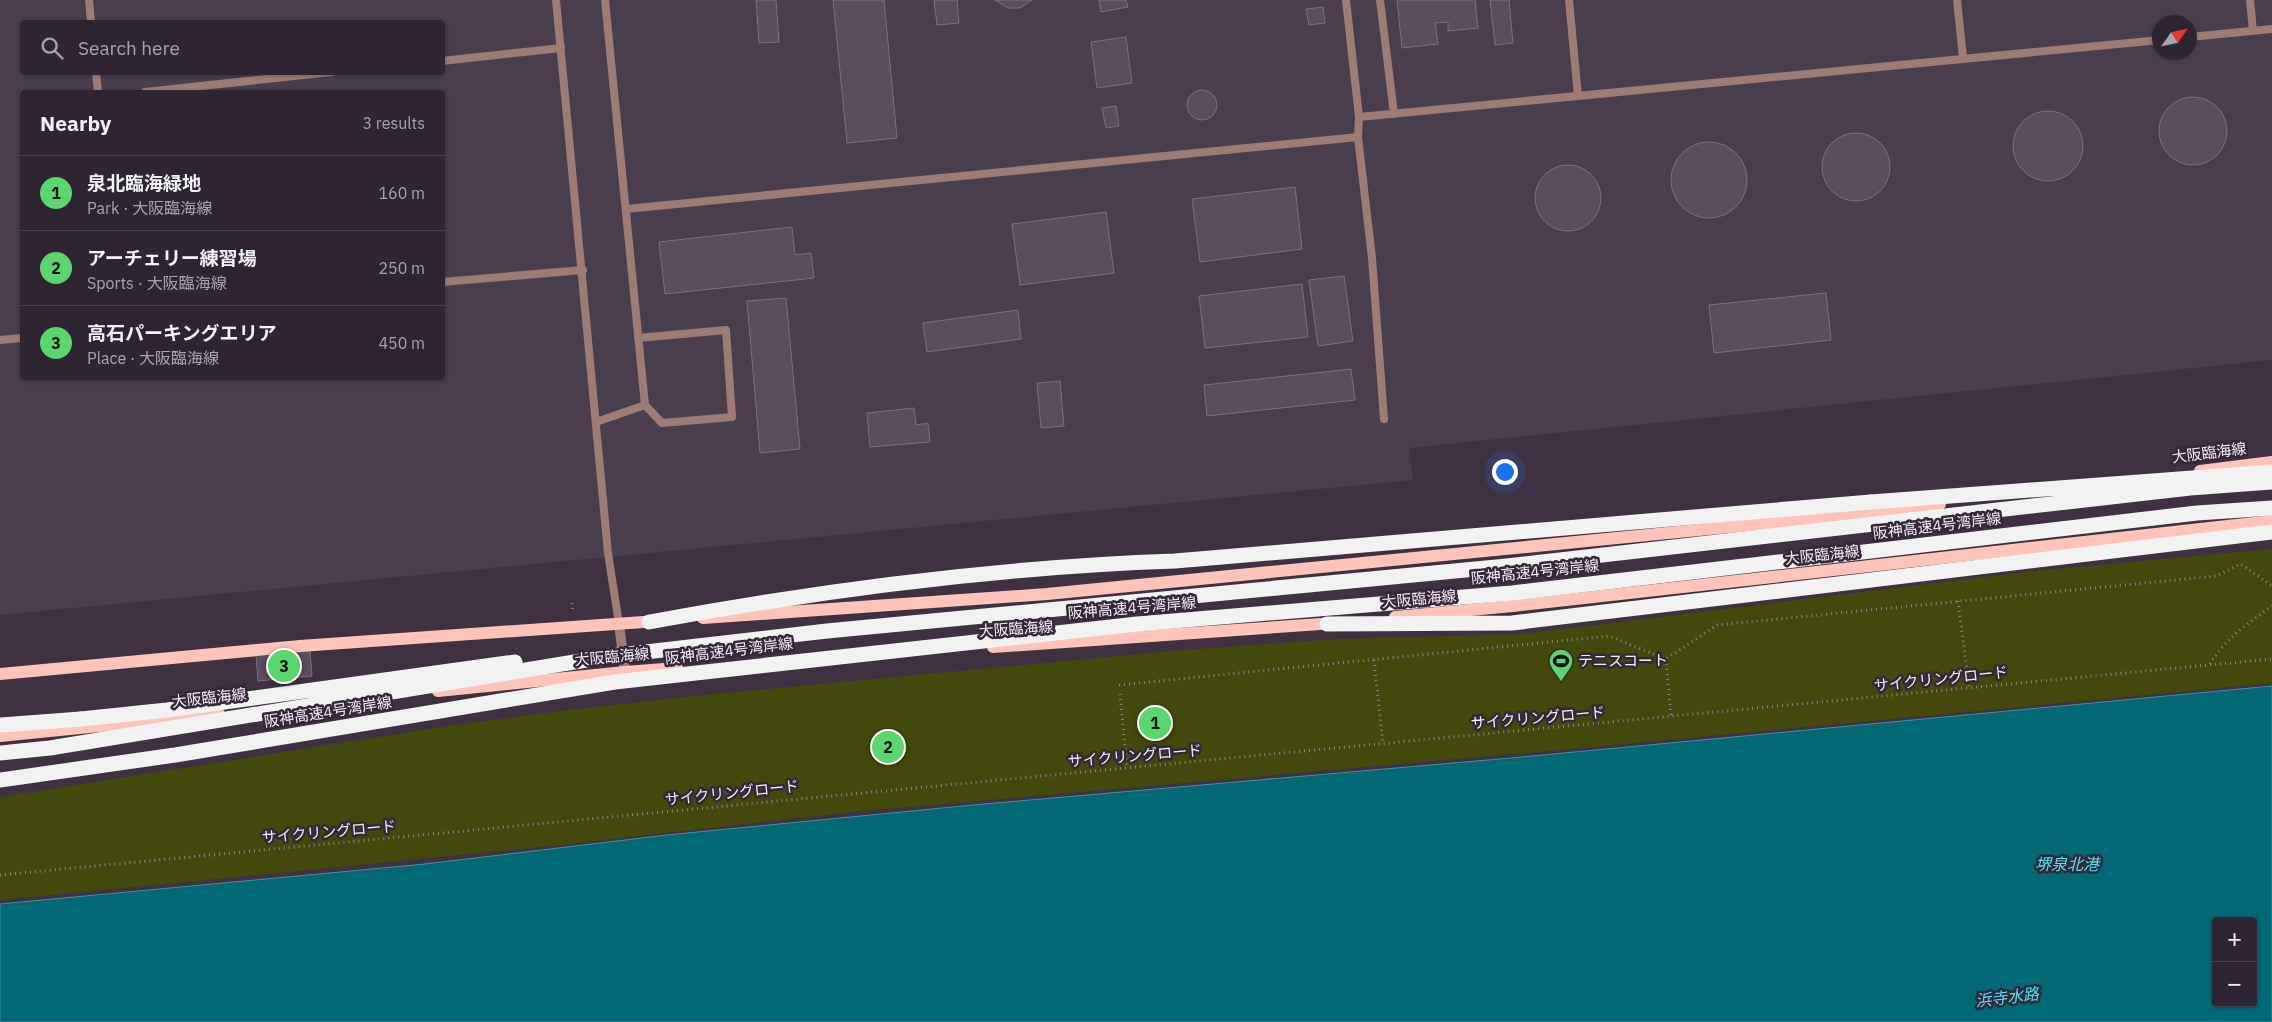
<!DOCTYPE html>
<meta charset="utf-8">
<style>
:root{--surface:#2f2532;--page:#3b313e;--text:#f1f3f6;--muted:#a7a5ac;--line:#4a424d;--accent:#5bd56e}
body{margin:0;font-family:"IBM Plex Sans","Noto Sans JP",sans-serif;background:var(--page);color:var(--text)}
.controls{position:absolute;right:15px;bottom:15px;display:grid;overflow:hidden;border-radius:5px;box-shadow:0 1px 4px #0004}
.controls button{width:45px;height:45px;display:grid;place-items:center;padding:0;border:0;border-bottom:1px solid var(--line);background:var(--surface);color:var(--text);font:25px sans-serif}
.compass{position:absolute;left:2152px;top:15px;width:45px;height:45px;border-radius:50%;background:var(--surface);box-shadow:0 1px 4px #0004;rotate:56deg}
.you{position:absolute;left:1504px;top:471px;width:18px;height:18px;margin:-12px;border:4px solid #fff;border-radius:50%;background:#1a73e8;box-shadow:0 0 0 8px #1a73e833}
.badge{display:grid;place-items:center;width:32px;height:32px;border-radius:50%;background:var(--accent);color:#111;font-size:16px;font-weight:700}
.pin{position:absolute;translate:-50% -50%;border:2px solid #fff;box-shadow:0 1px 5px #0006}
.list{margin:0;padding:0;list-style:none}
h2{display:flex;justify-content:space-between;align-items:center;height:65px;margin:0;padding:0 20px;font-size:21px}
h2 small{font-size:16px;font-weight:400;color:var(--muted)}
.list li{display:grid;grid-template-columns:32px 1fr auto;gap:15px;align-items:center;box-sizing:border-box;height:75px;padding:0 20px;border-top:1px solid var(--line)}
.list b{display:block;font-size:19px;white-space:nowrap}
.list p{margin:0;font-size:16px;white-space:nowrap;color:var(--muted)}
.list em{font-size:16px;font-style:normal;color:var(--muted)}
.icon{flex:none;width:28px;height:28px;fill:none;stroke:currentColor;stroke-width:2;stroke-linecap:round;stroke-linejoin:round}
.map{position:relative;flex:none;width:2272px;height:1022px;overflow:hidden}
.search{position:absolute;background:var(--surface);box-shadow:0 1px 4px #0004;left:20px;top:20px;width:425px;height:55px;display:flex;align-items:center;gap:12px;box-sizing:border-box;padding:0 18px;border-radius:5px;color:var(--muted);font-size:19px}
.panel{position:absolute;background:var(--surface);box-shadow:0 1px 4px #0004;left:20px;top:90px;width:425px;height:290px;border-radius:5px}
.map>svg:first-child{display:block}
.industrial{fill:#483e4e;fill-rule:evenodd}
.green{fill:#43490b}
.water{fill:#016875;stroke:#4b909d;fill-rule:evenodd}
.building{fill:#5b4c5e;stroke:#7f6e82}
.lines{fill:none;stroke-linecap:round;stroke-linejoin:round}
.path{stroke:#8d8190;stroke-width:3;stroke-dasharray:1 4;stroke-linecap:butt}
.service{stroke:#9f7b75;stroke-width:8}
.tertiary{stroke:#9f7b75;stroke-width:10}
.primary{stroke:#fec3b9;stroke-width:12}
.motorway{stroke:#f2f2f2;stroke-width:15}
.motorway-bridge{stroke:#f2f2f2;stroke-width:15}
.labels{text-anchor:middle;stroke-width:5;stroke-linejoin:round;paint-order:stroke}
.street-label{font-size:15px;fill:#f7edf9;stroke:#342738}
.poi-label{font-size:15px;fill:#f7edf9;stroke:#342738;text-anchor:start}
.water-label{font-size:16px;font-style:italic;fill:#47e6ff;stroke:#342738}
</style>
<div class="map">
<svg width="2272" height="1022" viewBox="0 0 2272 1022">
<rect width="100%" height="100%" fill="#3f3142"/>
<path class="industrial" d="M0 0H2272V360L1409 448 1413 480 0 615ZM22 22H442V72H22ZM2160 22H2190V52H2160ZM22 92H442V378H22Z"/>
<path class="green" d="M2272 549V683L1581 748 852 812 531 848 0 900V797L449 726 560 711 694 696 1183 650 1338 639 1522 634 2034 571Z"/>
<path class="water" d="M2272 686V1022H0V904L425 864 667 835 973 805 1522 757ZM2216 921H2253V1003H2216Z"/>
<path class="building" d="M756 0H776L779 42 759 43Z
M833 0H884L897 138 847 143Z
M934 0H957L959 23 937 25Z
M995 0H1032L1020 8H1008Z
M1099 0H1126L1128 7 1101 12Z
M1397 0H1475L1478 28 1448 31V22L1435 23 1438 44 1402 48Z
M1490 0H1509L1513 43 1495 45Z
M1323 7 1325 23 1309 25 1306 9Z
M1126 37 1132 83 1097 88 1091 42Z
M1187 105a15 15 0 1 1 30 0a15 15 0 1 1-30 0Z
M2159 131a34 34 0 1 1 68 0a34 34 0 1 1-68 0Z
M1116 106 1119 126 1106 128 1102 108Z
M2013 146a35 35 0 1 1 70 0a35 35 0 1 1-70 0Z
M1822 167a34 34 0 1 1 68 0a34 34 0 1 1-68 0Z
M1671 180a38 38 0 1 1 76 0a38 38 0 1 1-76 0Z
M1535 198a33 33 0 1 1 66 0a33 33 0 1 1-66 0Z
M1295 187 1302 249 1200 262 1192 199Z
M1106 212 1114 273 1020 285 1012 224Z
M792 227 795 255 811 253 814 278 665 294 659 242Z
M1344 276 1353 341 1318 346 1309 280Z
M1302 284 1308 337 1205 348 1199 296Z
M1826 293 1831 340 1714 353 1709 305Z
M786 298 800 449 760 453 747 301Z
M1018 310 1021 339 927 352 923 323Z
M1351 369 1355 400 1207 416 1204 385Z
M1060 381 1064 426 1041 428 1037 383Z
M914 408 916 425 928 423 930 442 870 447 867 413Z
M310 651 312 676 258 681 256 655Z"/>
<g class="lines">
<path class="path" d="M1958 601 1969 687
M572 603 573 613
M1666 659 1671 716
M1374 660 1383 743
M2210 664C2226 638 2248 623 2272 606
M1119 685 1609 636 1666 659 1717 625 2216 576 2241 564 2272 586
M1120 694 1127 768
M0 875 2272 659"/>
<path class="service" d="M89 0 91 22
M556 0 608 553 619 624
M1346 0 1359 117 1358 137 1372 258 1384 419
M1380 0 1394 114
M1569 0 1578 96
M1957 0 1963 58
M2250 0 2253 31
M2190 37 2272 29
M442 61 561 48
M96 72 98 92
M145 92 332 72
M1359 117 2160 40
M626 209 1358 137
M442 282 583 270
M638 338 726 330 732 417 662 423 645 405
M0 340 22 338
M596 422 645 405 605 0"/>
<path class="tertiary" d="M619 624 625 672"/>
<path class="primary" d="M2200 471 2272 462
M1395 617 1513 606 2272 521
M703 618 1047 594 1851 515 1940 504
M993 647 1335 623
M0 674 300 646 658 621
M438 691 625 672 677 668
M0 736 219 714"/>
<path class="motorway" d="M649 622C822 590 999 567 1175 561L1871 502
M1327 624 1512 623 2272 532
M1 725 81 719"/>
<path class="motorway-bridge" d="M1871 502 2272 472
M81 719 167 710 515 662
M0 753 50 748 611 656 827 631 1507 566 2190 488 2272 482
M0 780 175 755 615 682 1137 624 1512 593 2197 513 2272 508"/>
</g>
<defs>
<symbol id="stadium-pin" viewBox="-11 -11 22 30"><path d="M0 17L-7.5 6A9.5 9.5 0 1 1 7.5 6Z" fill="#5bd56e" stroke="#342738"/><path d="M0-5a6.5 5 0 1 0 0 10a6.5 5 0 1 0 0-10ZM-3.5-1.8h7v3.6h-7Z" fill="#111"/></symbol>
</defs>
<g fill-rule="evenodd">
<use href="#stadium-pin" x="1547" y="647" width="28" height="38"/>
</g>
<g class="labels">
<g class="street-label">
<text transform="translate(2209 453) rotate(-7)" y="5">大阪臨海線</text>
<text transform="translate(1937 526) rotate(-7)" y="5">阪神高速4号湾岸線</text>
<text transform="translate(1822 555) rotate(-6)" y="5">大阪臨海線</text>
<text transform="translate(1535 572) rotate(-6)" y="5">阪神高速4号湾岸線</text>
<text transform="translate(1419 599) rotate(-5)" y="5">大阪臨海線</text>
<text transform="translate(1132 608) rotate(-5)" y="5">阪神高速4号湾岸線</text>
<text transform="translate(1016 629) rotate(-4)" y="5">大阪臨海線</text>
<text transform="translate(729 651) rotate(-7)" y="5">阪神高速4号湾岸線</text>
<text transform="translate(612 657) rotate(-5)" y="5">大阪臨海線</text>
<text transform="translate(1941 679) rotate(-6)" y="5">サイクリングロード</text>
<text transform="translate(209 698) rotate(-6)" y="5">大阪臨海線</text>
<text transform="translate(328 712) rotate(-9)" y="5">阪神高速4号湾岸線</text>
<text transform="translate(1538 718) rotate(-5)" y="5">サイクリングロード</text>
<text transform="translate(1135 756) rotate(-5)" y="5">サイクリングロード</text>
<text transform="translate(732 793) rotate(-6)" y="5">サイクリングロード</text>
<text transform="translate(329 832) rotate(-5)" y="5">サイクリングロード</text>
</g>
<g class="poi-label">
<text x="1578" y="666">テニスコート</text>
</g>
<g class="water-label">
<text x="2067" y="870">堺泉北港</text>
<text transform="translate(2007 997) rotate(-7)" y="6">浜寺水路</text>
</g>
</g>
</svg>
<div class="controls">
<button>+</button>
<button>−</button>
</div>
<svg class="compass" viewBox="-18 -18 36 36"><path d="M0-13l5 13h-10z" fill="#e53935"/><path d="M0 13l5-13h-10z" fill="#a7a5ac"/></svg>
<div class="you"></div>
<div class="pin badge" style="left:1155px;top:723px">1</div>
<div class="pin badge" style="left:888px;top:747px">2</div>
<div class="pin badge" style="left:284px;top:666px">3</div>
<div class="search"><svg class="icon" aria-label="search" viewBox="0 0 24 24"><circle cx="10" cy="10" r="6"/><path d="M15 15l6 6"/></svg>Search here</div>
<section class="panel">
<h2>Nearby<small>3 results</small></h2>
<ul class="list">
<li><span class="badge">1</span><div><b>泉北臨海緑地</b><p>Park · 大阪臨海線</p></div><em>160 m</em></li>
<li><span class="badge">2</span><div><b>アーチェリー練習場</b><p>Sports · 大阪臨海線</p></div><em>250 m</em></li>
<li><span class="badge">3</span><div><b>高石パーキングエリア</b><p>Place · 大阪臨海線</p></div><em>450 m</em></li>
</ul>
</section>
</div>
